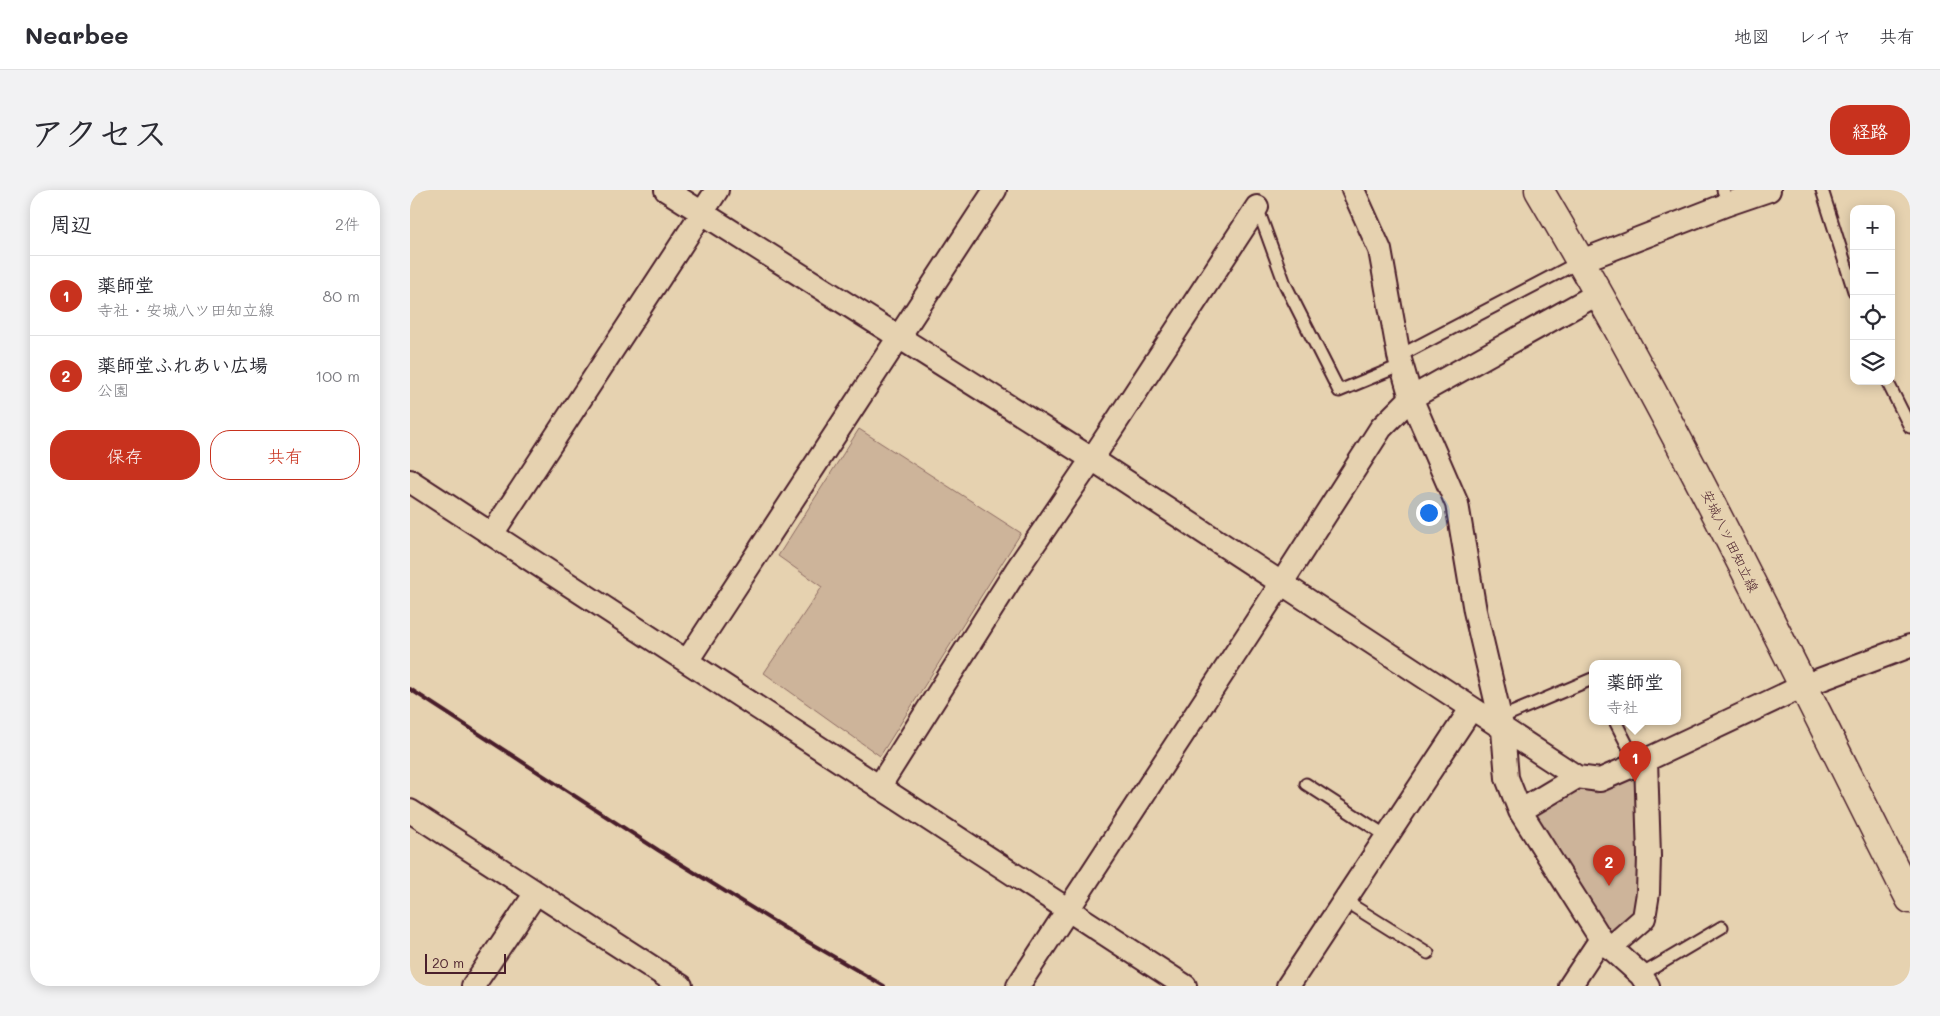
<!DOCTYPE html>
<html lang="ja">
<meta charset="utf-8">
<style>
:root{--surface:#fff;--page:#f2f2f3;--text:#2b2b33;--muted:#7c7c81;--line:#e1e1e2;--accent:#c8321e}
body{margin:0;font-family:Mali,"Klee One",sans-serif;background:var(--page);color:var(--text)}
.controls{position:absolute;right:15px;top:15px;display:grid;overflow:hidden;border-radius:10px;box-shadow:0 2px 12px #0003}
.controls button{width:45px;height:45px;display:grid;place-items:center;padding:0;border:0;border-bottom:1px solid var(--line);background:var(--surface);color:var(--text);font:25px sans-serif}
.scale{position:absolute;left:15px;bottom:12px;width:81px;box-sizing:border-box;padding-left:5px;border:2px solid #4a1f2b;border-top:0;font-size:14px;line-height:18px;white-space:nowrap;color:#4a1f2b;-webkit-text-stroke:4px #e6d2b0;paint-order:stroke}
.you{position:absolute;left:1018px;top:322px;width:18px;height:18px;margin:-12px;border:4px solid #fff;border-radius:50%;background:#1a73e8;box-shadow:0 0 0 8px #1a73e833}
.badge{display:grid;place-items:center;width:32px;height:32px;border-radius:50%;background:var(--accent);color:#fff;font-size:16px;font-weight:700}
.pin{position:absolute;translate:-50% -41px;filter:drop-shadow(0 1px 2px #0008)}
.pin::after{content:'';position:absolute;top:26px;width:18px;height:15px;background:inherit;clip-path:polygon(0 0,100% 0,50% 100%)}
.popup{position:absolute;left:1179px;top:470px;width:92px;height:65px;box-sizing:border-box;display:grid;place-content:center;border-radius:10px;background:var(--surface);filter:drop-shadow(0 1px 4px #0005);font-size:16px;white-space:nowrap;color:var(--muted)}
.popup b{font-size:19px;color:var(--text)}
.popup::after{content:'';position:absolute;left:50%;top:100%;margin-left:-10px;border:10px solid transparent;border-top-color:var(--surface)}
.list{margin:0;padding:0;list-style:none}
h2{display:flex;justify-content:space-between;align-items:center;height:65px;margin:0;padding:0 20px;font-size:21px}
h2 small{font-size:16px;font-weight:400;color:var(--muted)}
.list li{display:grid;grid-template-columns:32px 1fr auto;gap:15px;align-items:center;box-sizing:border-box;height:80px;padding:0 20px;border-top:1px solid var(--line)}
.list b{display:block;font-size:19px;white-space:nowrap}
.list p{margin:0;font-size:16px;white-space:nowrap;color:var(--muted)}
.list em{font-size:16px;font-style:normal;color:var(--muted)}
.actions{display:flex;gap:10px;padding:15px 20px}
.actions a{flex:1;padding:11px 0;border:1px solid var(--accent);border-radius:20px;text-align:center;font-size:18px;color:var(--accent)}
.actions .main{background:var(--accent);color:#fff}
.icon{flex:none;width:28px;height:28px;fill:none;stroke:currentColor;stroke-width:2;stroke-linecap:round;stroke-linejoin:round}
.map{position:relative;flex:none;width:1500px;height:796px;overflow:hidden;border-radius:20px}
header{display:flex;align-items:center;gap:30px;box-sizing:border-box;height:70px;padding:0 25px;background:var(--surface);border-bottom:1px solid var(--line)}
header strong{font-size:24px}
nav{display:flex;gap:28px;margin-inline-start:auto;font-size:18px}
.intro{display:flex;align-items:center;justify-content:space-between;box-sizing:border-box;height:120px;padding:0 30px}
h1{margin:0;font-size:35px}
.button{padding:12px 22px;border-radius:20px;background:var(--accent);color:#fff;font-size:18px;font-weight:700}
main{display:flex;gap:30px;padding:0 30px}
aside{flex:1;background:var(--surface);border-radius:20px;box-shadow:0 2px 12px #0003}
.map>svg:first-child{display:block}
.green{fill:#cdb49a;stroke:#8c6a62}
.lines{fill:none;stroke-linecap:round;stroke-linejoin:round}
.lane-casing{stroke:#4a1f2b;stroke-width:15}
.street-casing{stroke:#4a1f2b;stroke-width:26}
.secondary-casing{stroke:#4a1f2b;stroke-width:31}
.lane{stroke:#e6d2b0;stroke-width:11}
.street{stroke:#e6d2b0;stroke-width:22}
.secondary{stroke:#e6d2b0;stroke-width:28}
.rail{stroke:#4a1f2b;stroke-width:4}
.labels{text-anchor:middle;stroke-width:5;stroke-linejoin:round;paint-order:stroke}
.street-label{font-size:14px;fill:#4a1f2b;stroke:#e6d2b0}
</style>
<header>
<strong>Nearbee</strong>
<nav><a>地図</a><a>レイヤ</a><a>共有</a></nav>
</header>
<div class="intro"><h1>アクセス</h1><a class="button">経路</a></div>
<main>
<aside>
<h2>周辺<small>2件</small></h2>
<ul class="list">
<li><span class="badge">1</span><div><b>薬師堂</b><p>寺社 · 安城八ツ田知立線</p></div><em>80 m</em></li>
<li><span class="badge">2</span><div><b>薬師堂ふれあい広場</b><p>公園</p></div><em>100 m</em></li>
</ul>
<div class="actions"><a class="main">保存</a><a>共有</a></div>
</aside>
<div class="map">
<svg width="1500" height="796" viewBox="0 0 1500 796">
<rect width="100%" height="100%" fill="#e6d2b0"/>
<filter id="ink" filterUnits="userSpaceOnUse"><feTurbulence type="fractalNoise" baseFrequency=".02" numOctaves="2"/><feDisplacementMap in="SourceGraphic" scale="10" xChannelSelector="R" yChannelSelector="G"/><feConvolveMatrix kernelMatrix="1 2 1 2 8 2 1 2 1" color-interpolation-filters="sRGB"/></filter>
<g filter="url(#ink)">
<path class="green" d="M449 239 611 343 470 566 354 483 412 397 368 366Z
M1228 583V727L1202 750 1122 627 1169 599 1187 603Z"/>
<g class="lines">
<defs>
<path id="lane" d="M1313 0 1318 14
M1412 0 1444 101
M847 17 875 94 929 201 992 175
M989 166 1171 71
M1477 191 1500 237
M1090 528 1182 489
M1205 531 1227 574
M896 594 978 647
M935 711 1018 763
M1231 785 1312 737"/>
<path id="street" d="M256 0 682 269 1167 587 1190 590 1236 570 1393 496 1500 456
M943 0 970 60 989 166 1001 208 1047 314 1065 421 1093 540 1097 588 1110 621 1191 749 1231 785 1238 796
M1171 71 1318 14 1359 0
M0 291 775 796
M82 344 307 0
M277 471 585 0
M469 597 607 379 682 269 847 17
M0 621 271 796
M1110 621 1167 587
M1200 758 1234 728 1238 703 1239 666 1236 570
M63 796 126 703
M608 796 871 394 971 238 1001 208 1189 103
M878 796 1061 519
M1160 796 1191 749"/>
<path id="secondary" d="M1129 0C1265 230 1380 471 1500 709"/>
</defs>
<use href="#lane" class="lane-casing"/>
<use href="#street" class="street-casing"/>
<use href="#secondary" class="secondary-casing"/>
<use href="#lane" class="lane"/>
<use href="#street" class="street"/>
<use href="#secondary" class="secondary"/>
<path class="rail" d="M0 499 248 660 376 739 474 796"/>
</g>
</g>
<g class="labels">
<g class="street-label">
<text transform="translate(1320 351) rotate(64)" y="5">安城八ツ田知立線</text>
</g>
</g>
</svg>
<div class="controls">
<button>+</button>
<button>−</button>
<button><svg class="icon" aria-label="locate" viewBox="0 0 24 24"><circle cx="12" cy="12" r="6"/><path d="M12 2v4M12 18v4M2 12h4M18 12h4"/></svg></button>
<button><svg class="icon" aria-label="layers" viewBox="0 0 24 24"><path d="M12 4l9 5-9 5-9-5zM3 14l9 5 9-5"/></svg></button>
</div>
<div class="scale">20 m</div>
<div class="you"></div>
<div class="pin badge" style="left:1225px;top:592px">1</div>
<div class="popup"><b>薬師堂</b>寺社</div>
<div class="pin badge" style="left:1199px;top:696px">2</div>
</div>
</main>
